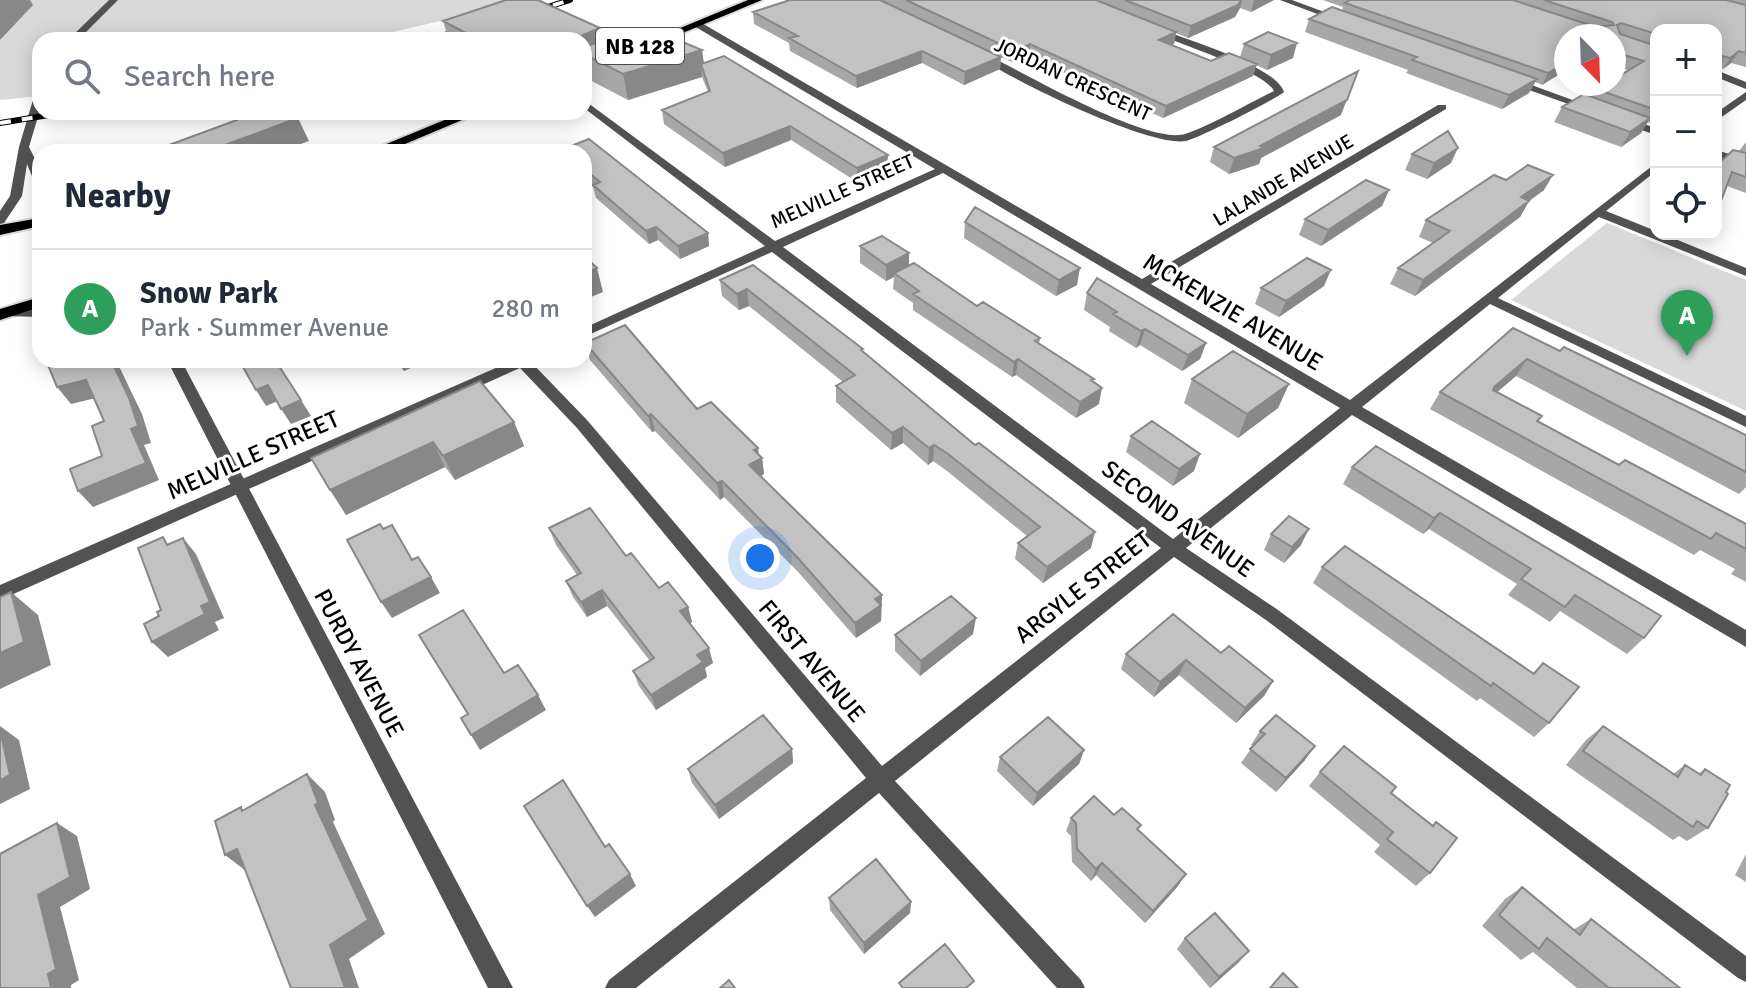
<!DOCTYPE html>
<meta charset="utf-8">
<style>
:root{--surface:#fff;--page:#f6f6f7;--text:#1f2937;--muted:#747a83;--line:#e0e1e3;--accent:#7c3aed}
body{margin:0;font-family:Signika,sans-serif;background:var(--page);color:var(--text)}
.controls{position:absolute;right:24px;top:24px;display:grid;overflow:hidden;border-radius:16px;box-shadow:0 4px 20px #0003}
.controls button{width:72px;height:72px;display:grid;place-items:center;padding:0;border:0;border-bottom:2px solid var(--line);background:var(--surface);color:var(--text);font:40px sans-serif}
.compass{position:absolute;left:1554px;top:24px;width:72px;height:72px;border-radius:50%;background:var(--surface);box-shadow:0 4px 20px #0003;rotate:157deg}
.you{position:absolute;left:760px;top:558px;width:28px;height:28px;margin:-20px;border:6px solid #fff;border-radius:50%;background:#1a73e8;box-shadow:0 0 0 12px #1a73e833}
.badge{display:grid;place-items:center;width:52px;height:52px;border-radius:50%;background:var(--accent);color:#fff;font-size:26px;font-weight:700}
.pin{position:absolute;translate:-50% -66px;filter:drop-shadow(0 2px 4px #0008)}
.pin::after{content:'';position:absolute;top:42px;width:28px;height:24px;background:inherit;clip-path:polygon(0 0,100% 0,50% 100%)}
.list{margin:0;padding:0;list-style:none}
h2{display:flex;justify-content:space-between;align-items:center;height:104px;margin:0;padding:0 32px;font-size:34px}
h2 small{font-size:26px;font-weight:400;color:var(--muted)}
.list li{display:grid;grid-template-columns:52px 1fr auto;gap:24px;align-items:center;box-sizing:border-box;height:120px;padding:0 32px;border-top:2px solid var(--line)}
.list b{display:block;font-size:30px;white-space:nowrap}
.list p{margin:0;font-size:26px;white-space:nowrap;color:var(--muted)}
.list em{font-size:26px;font-style:normal;color:var(--muted)}
.icon{flex:none;width:44px;height:44px;fill:none;stroke:currentColor;stroke-width:2;stroke-linecap:round;stroke-linejoin:round}
.map{position:relative;flex:none;width:1746px;height:988px;overflow:hidden}
.search{position:absolute;background:var(--surface);box-shadow:0 4px 20px #0003;left:32px;top:32px;width:560px;height:88px;display:flex;align-items:center;gap:20px;box-sizing:border-box;padding:0 28px;border-radius:24px;color:var(--muted);font-size:30px}
.panel{position:absolute;background:var(--surface);box-shadow:0 4px 20px #0003;left:32px;top:144px;width:560px;height:224px;border-radius:24px}
.map>svg:first-child{display:block}
.green{fill:#d9d9d9}
.lines{fill:none;stroke-linecap:round;stroke-linejoin:round}
.primary-casing{stroke:#dbdbdb;stroke-width:4}
.minor{fill:#525252;fill-rule:evenodd}
.tertiary{fill:#525252;fill-rule:evenodd}
.primary{fill:#000;fill-rule:evenodd}
.rail-casing{stroke:#000;stroke-width:6}
.rail{stroke:#fff;stroke-width:4;stroke-dasharray:11;stroke-linecap:butt}
.wall{fill:#a7a7a7}
.shaded-wall{fill:#888}
.building{fill:#c2c2c2;stroke:#888;stroke-width:2}
.labels{text-anchor:middle;stroke-width:6;stroke-linejoin:round;paint-order:stroke}
.far-street-label{font-size:20px;fill:#000;stroke:#fff}
.shield{fill:#fff;stroke:#4c4c4c;stroke-width:2}
.shield-label{font-size:22px;font-weight:bold;fill:#000}
.street-label{font-size:24px;fill:#000;stroke:#fff}
</style>
<div class="map">
<svg width="1746" height="988" viewBox="0 0 1746 988">
<rect width="100%" height="100%" fill="#fff"/>
<path class="green" d="M0 0H529L359 40H40V96L0 100Z
M1607 223 1746 280V411L1511 300Z"/>
<g class="lines">
<defs>
<path id="primary" d="M748 0H762L649 47 639 45Z
M464 112H481L386 152H367Z
M40 218V226L0 235V225Z
M40 297V307L0 320V309Z"/>
</defs>
<use href="#primary" class="primary-casing"/>
<path class="minor" d="M1280 0H1292L1343 19 1336 21Z
M694 22H700L1142 279 1438 105H1446V109L1151 284 1350 400 1656 163V171L1606 211 1656 231V234H1663L1746 268V276L1599 217 1498 298 1746 416V427L1490 304 1362 407 1746 630V647L1352 415 1186 548 1278 610 1746 956V982L1738 978 1266 620 1174 557 895 781 1081 980 1085 988H1057L879 793 636 988H605L609 980 866 778 577 428 520 368 0 600V585L514 360H533L531 362 587 420 882 766 1161 548 772 252 584 337V328L765 246 584 108V100L775 241 935 169 694 26ZM943 173 1340 408 1173 539 783 247Z
M1154 29H1160C1187 40 1276 66 1284 92 1273 101 1199 138 1186 141 1151 148 1008 79 978 56L986 54C1024 73 1148 145 1185 134 1212 125 1247 104 1274 91 1264 71 1178 43 1154 33Z
M1716 70 1746 82V89L1716 77Z
M1509 79H1515L1597 109 1588 111 1509 83Z
M1746 92V100L1716 121V113Z
M1625 118 1656 128V135L1621 123V119Z
M1716 150 1746 159V166L1716 157Z"/>
<path class="tertiary" d="M109 0H118L78 40H68Z
M40 90V110L29 147 40 169V184L34 181 27 164 22 196 4 223 0 224V211L10 196 19 147 35 93Z
M11 309H40V317L6 316 4 313Z
M167 360H181L513 988H488Z"/>
<use href="#primary" class="primary"/>
<defs>
<path id="rail" d="M532 12 570 0
M424 40 470 29
M0 123 67 112"/>
</defs>
<use href="#rail" class="rail-casing"/>
<use href="#rail" class="rail"/>
</g>
<path class="wall" d="M881 0H1274L1251 12 1240 8 1235 17 1188 38 1176 33 1174 44 1172 45 1211 61 1240 57 1244 44 1293 58 1267 70 1256 65 1253 76 1163 118 1029 57 1014 63 1001 57 1000 69 964 85 922 63 857 88 790 51 789 43 754 24 753 12Z
M1323 0H1746V67L1731 63 1723 69 1718 68 1716 72V30H1656V122L1653 124 1648 122 1641 133 1621 147 1554 122 1562 107 1592 97 1596 89 1628 70 1614 66V36H1566V70L1542 85 1535 82 1529 93 1502 109 1406 73 1408 70 1305 32 1309 19 1342 11 1343 7Z
M443 21 600 28 602 41 702 50 704 63 887 169 857 182 791 140 725 167 664 124 662 110 708 92 702 77 628 100 584 77V40H449Z
M1341 115 1261 158 1259 164 1229 174 1210 162 1214 147Z
M589 139 708 233 709 246 680 259 658 240 649 244 596 198 593 187 584 179V152H562L561 150Z
M1746 142V193L1727 186 1739 151Z
M1412 154 1451 163 1427 179 1405 170Z
M1506 180 1544 190 1529 201 1520 217 1415 296 1390 284 1398 268 1433 243 1419 237 1426 220Z
M1389 190 1382 206 1321 246 1299 235 1305 219Z
M965 222 1077 285 1056 296 964 238Z
M860 246 909 266 977 306 1040 338 1039 344 1094 379 1093 382 1099 404 1076 418 1016 375 1012 377 913 310V303L893 289 894 277 886 281 860 263Z
M753 265 863 349V352L1091 548 1043 583 1015 559 1018 543 1027 536 947 471 933 461 928 465 903 443 891 450 836 402V386L843 382 749 306 739 310 722 296 720 280Z
M1324 286 1279 317 1255 304 1261 288Z
M1087 293 1206 343 1200 359 1182 371 1140 345 1136 348 1109 331 1110 327 1084 310Z
M1513 328 1560 351 1746 435V487L1739 494 1516 376 1497 392 1542 416 1538 422 1619 465 1746 524V582L1731 574 1735 569 1700 550 1694 555 1430 409 1440 392Z
M585 343 697 409 758 448 759 455 762 458 764 474 761 476 882 595 881 621 856 638 799 573 724 497 720 500 655 431 652 432 590 360Z
M394 360H428L404 371Z
M1192 379 1289 384 1278 408 1238 438 1184 403Z
M514 422 524 446 455 480 445 467 346 515 311 458Z
M1131 436 1194 471 1173 486 1126 452Z
M1376 446 1644 638 1627 654 1560 611 1550 622 1508 595 1517 584 1429 529 1423 534 1343 484 1352 467Z
M549 528 626 556 659 588 688 607 692 622 690 623 713 663 705 668 707 677 656 710 639 686 633 671 650 661 607 606 587 617 573 597 566 581 577 575 556 545Z
M1271 534 1301 545 1284 563 1264 550Z
M1322 567 1533 673 1543 663 1549 723 1534 737 1480 698 1477 701 1313 583Z
M973 634 920 676 895 651V635Z
M1221 653 1273 681 1264 696 1236 723 1179 675 1154 697 1121 669 1126 654Z
M1603 726 1673 774 1685 765 1698 774 1705 769 1708 828 1687 841 1679 836 1673 840 1566 765 1586 740Z
M1260 731 1305 760 1276 792 1241 763 1253 746 1251 745Z
M792 749 793 763 719 819 692 783 688 769Z
M1084 750 1079 764 1033 806 997 771 1000 757Z
M1320 772 1391 793 1432 826 1436 822 1430 873 1416 886 1374 852 1380 845 1309 786Z
M1114 815 1141 825 1138 830 1178 886 1145 923 1096 875 1091 881 1072 862 1071 836 1066 831 1071 818Z
M1746 854V882L1735 875Z
M1522 887 1573 930 1591 919 1680 988H1577L1533 952 1521 960 1482 926 1505 899Z
M829 898 911 902 910 913 864 954 830 910Z
M1185 938 1239 962 1210 988 1177 949Z"/>
<path class="shaded-wall" d="M0 0H30L33 5 0 40Z
M1242 0 1240 8 1235 17 1188 38 1191 26Z
M1254 0H1274L1251 12Z
M600 28 605 54H584V40H576V38Z
M1176 32 1174 44 1156 52 1159 40Z
M1297 43 1293 58 1267 70 1271 55Z
M1030 44 1029 57 1014 63 1015 51Z
M702 50 705 76 701 64 702 77 628 100 623 74Z
M922 51V63L857 88 856 76Z
M1739 51 1731 63 1723 69 1730 58Z
M1001 57 1000 69 964 85 965 72Z
M1566 62V70L1542 85 1548 73Z
M1257 64 1253 76 1163 118 1166 106Z
M1358 71 1341 115 1261 158 1259 164 1229 174 1234 158 1260 146Z
M1537 79 1529 93 1502 109 1509 95Z
M298 118 309 141 279 152H206Z
M1650 118 1641 133 1621 147 1630 132Z
M790 126 791 140 725 167 723 153Z
M1458 148 1451 163 1427 179 1434 163Z
M888 155 887 169 857 182V168Z
M1553 175 1544 190 1529 201 1520 217 1415 296 1423 280 1521 197Z
M1389 190 1382 206 1321 246 1328 230Z
M656 227 658 240 649 244 646 231Z
M708 233 709 246 680 259 678 246Z
M909 253V270L894 273V277L886 281V265Z
M597 268 603 292 584 300V274Z
M1080 268 1077 285 1056 296 1059 280Z
M1331 270 1324 286 1279 317 1286 301Z
M747 289 749 306 739 310 737 294Z
M1145 329 1140 345 1136 348 1141 331Z
M1206 343 1200 359 1182 371 1188 355Z
M1018 359 1016 375 1012 377 1014 362Z
M1527 359 1516 376 1483 404 1494 387Z
M111 360H116L142 414 151 443 144 445 159 480 93 507 78 491 131 429Z
M399 360H428L404 371Z
M86 380 100 397 71 404 57 387Z
M1289 384 1278 408 1238 438 1247 414Z
M268 385 278 401 266 406 256 390Z
M1102 388 1099 404 1076 418 1080 402Z
M301 400 311 416 291 424 281 409Z
M651 414 655 431 652 432 648 416Z
M514 422 524 446 455 480 443 456Z
M903 427V443L891 450 892 433Z
M433 442 445 467 346 515 330 490Z
M934 445 933 461 928 465 929 448Z
M758 448 759 460 762 458 764 474 752 482 749 465 754 450Z
M1200 454 1194 471 1173 486 1179 469Z
M722 481 724 497 720 500 717 483Z
M1440 513 1429 529 1423 534 1434 518Z
M1309 529 1301 545 1284 563 1292 547Z
M1095 532 1091 548 1043 583 1047 567Z
M183 538 196 554 224 618 215 622 219 630 168 657 152 642 201 606Z
M431 577 440 593 392 618 381 602Z
M602 590 607 606 587 617 581 602Z
M11 592 38 615 51 665 0 689V653Z
M882 595 881 621 856 638 855 623 875 599Z
M688 607 692 622 684 627 680 611Z
M976 618 973 634 920 676 921 661Z
M709 648 713 663 705 668 707 677 656 710 651 695 697 655Z
M1186 660 1179 675 1154 697 1160 682Z
M1273 681 1264 696 1236 723 1245 708Z
M538 695 546 710 480 750 471 735Z
M0 726 19 740 30 789 0 804Z
M1315 746 1305 760 1276 792 1286 778Z
M792 749 793 763 719 819 715 805Z
M1084 750 1079 764 1033 806 1037 793Z
M307 774 325 792 335 820 333 822 385 934 349 959 359 988H345L330 945Z
M57 823 77 836 90 889 60 907 79 980 71 985V988H51L48 974 38 895Z
M237 849 246 871 225 855Z
M1102 863 1096 875 1091 881 1096 869Z
M630 874 636 886 595 917 587 906Z
M1186 874 1178 886 1145 923 1153 911Z
M911 902 910 913 864 954V943Z
M1249 951 1239 962 1210 988 1219 977Z"/>
<path class="building" d="M506 0H538L600 28 576 38V40H555L550 37 543 40H479L443 21Z
M790 0H880L1001 57 965 72 922 51 856 76 789 38 798 36 753 12Z
M906 0H1096L1176 32 1159 40 1211 61 1229 53 1257 64 1166 106 1030 44 1015 51Z
M1125 0H1241L1238 5 1191 26Z
M1350 0H1513L1596 27 1614 25 1612 22 1544 0H1726L1746 5V53L1739 51 1730 58 1722 56 1721 65 1716 68V30H1656V34L1621 23 1617 25 1620 34 1656 46V110L1596 89 1605 84H1614V79L1644 61 1614 52V36H1566V62L1548 73 1345 3Z
M1332 7 1537 79 1509 95 1412 60 1417 57 1309 19Z
M1268 32 1297 43 1271 55 1244 44Z
M661 33 702 50 623 74 584 54V47L616 36 633 44Z
M724 56 888 155 857 168 790 126 723 153 662 110 710 91 701 64Z
M1358 71 1347 100 1260 146 1264 148 1234 158 1214 147Z
M1584 94 1650 118 1630 132 1562 107Z
M243 112H288L298 118 206 152H162L158 149 237 120 232 116Z
M1448 131 1458 148 1434 163 1412 154Z
M589 139 708 233 678 246 656 227 646 231 593 185 600 182 584 169V152H564L561 150Z
M426 147 434 152H414Z
M1733 150 1746 153V177L1732 172 1716 214V166Z
M1528 165 1553 175 1521 197 1529 201 1423 280 1398 268 1450 231 1426 220 1494 175 1506 180Z
M1366 180 1389 190 1328 230 1305 219Z
M975 207 1080 268 1059 280 965 222Z
M882 236 909 253 886 265 860 246Z
M584 256 597 268 584 274Z
M1307 258 1331 270 1286 301 1261 288Z
M914 263 977 306 983 302 1040 338 1035 341 1094 379 1091 380 1102 388 1080 402 1018 359 1014 362 913 294 919 291 894 273Z
M753 265 863 349 861 350 975 445 979 443 1095 532 1047 567 1018 543 1040 527 948 454 934 445 929 448 903 427 892 433 836 386 855 375 747 289 737 294 720 280Z
M1097 278 1206 343 1188 355 1145 329 1141 331 1113 314 1117 312 1087 293Z
M625 325 697 409 711 402 758 448 754 450 762 458 749 465 882 595 875 599 881 605 855 623 797 557 722 481 717 483 651 414 648 416 585 343Z
M1513 328 1560 351 1564 347 1746 435V472L1527 359 1494 387 1493 390 1542 416 1537 421 1619 465 1625 460 1746 524V549L1716 533 1711 539 1440 392Z
M1233 351 1289 384 1247 414 1192 379Z
M46 360H111L129 398 138 426 131 429 146 463 78 491 70 469 102 456 92 426 104 421 86 380 57 387Z
M239 360H275L301 400 281 409 268 385 256 390Z
M480 381 514 422 443 456 433 442 330 490 311 458Z
M1152 421 1200 454 1179 469 1131 436Z
M1376 446 1661 616 1644 638 1575 595 1565 607 1521 579 1531 569 1440 513 1434 518 1352 467Z
M590 508 626 556 631 553 659 588 668 582 688 607 680 611 709 648 697 655 703 662 651 695 633 671 654 658 602 590 581 602 566 581 581 573 549 528Z
M1289 516 1309 529 1292 547 1271 534Z
M380 524 383 529 392 525 412 560 418 557 431 577 381 602 347 540Z
M163 537 167 545 183 538 210 602 201 606 205 614 152 642 144 624 159 616 157 612 161 610 138 548Z
M1345 546 1534 674 1543 663 1579 687 1549 723 1493 683 1491 686 1322 567Z
M11 592 24 642 0 653V597Z
M951 596 976 618 921 661 895 635Z
M463 610 504 673 518 665 538 695 471 735 461 718 468 714 419 635Z
M1173 614 1221 653 1229 646 1273 681 1245 708 1186 660 1160 682 1126 654Z
M763 715 792 749 715 805 688 769Z
M1276 715 1315 746 1286 778 1250 749 1265 734 1260 731Z
M1048 717 1084 750 1037 793 1000 757Z
M1603 726 1678 777 1685 765 1701 775 1705 769 1730 785 1726 792 1728 794 1708 828 1697 821 1693 827 1583 751Z
M0 730 10 775 0 780Z
M1344 746 1396 787 1391 793 1433 826 1436 822 1457 838 1430 873 1387 839 1393 832 1320 772Z
M307 774 318 803 315 805 368 920 330 945 345 988H291L237 849 225 855 215 821 241 807 242 811Z
M563 780 605 847 609 844 630 874 587 906 524 806Z
M1094 796 1114 815 1122 808 1141 825 1137 829 1186 874 1153 911 1102 863 1096 869 1077 849 1076 823 1071 818Z
M57 823 70 877 38 895 56 969 48 974 51 988H0V854Z
M876 859 911 902 864 943 829 898Z
M1522 887 1580 935 1591 919 1680 988H1609L1547 938 1539 949 1499 915Z
M1215 913 1249 951 1219 977 1185 938Z
M945 944 974 981 966 988H903L899 983Z
M1283 973 1298 988H1270Z
M729 980 735 988H720Z"/>
<g class="labels">
<g class="far-street-label">
<text transform="translate(1073 79) rotate(25)" y="7">JORDAN CRESCENT</text>
<text transform="translate(1283 180) rotate(-31)" y="7">LALANDE AVENUE</text>
<text transform="translate(842 191) rotate(-24)" y="7">MELVILLE STREET</text>
</g>
<rect class="shield" x="596" y="28" width="88" height="36" rx="6"/>
<g class="shield-label">
<text x="640" y="54">NB 128</text>
</g>
<g class="street-label">
<text transform="translate(1233 312) rotate(31)" y="8">MCKENZIE AVENUE</text>
<text transform="translate(253 455) rotate(-24)" y="8">MELVILLE STREET</text>
<text transform="translate(1178 519) rotate(36)" y="8">SECOND AVENUE</text>
<text transform="translate(1083 587) rotate(-38)" y="8">ARGYLE STREET</text>
<text transform="translate(812 661) rotate(50)" y="8">FIRST AVENUE</text>
<text transform="translate(359 663) rotate(62)" y="8">PURDY AVENUE</text>
</g>
</g>
</svg>
<div class="controls">
<button>+</button>
<button>−</button>
<button><svg class="icon" aria-label="locate" viewBox="0 0 24 24"><circle cx="12" cy="12" r="6"/><path d="M12 2v4M12 18v4M2 12h4M18 12h4"/></svg></button>
</div>
<svg class="compass" viewBox="-18 -18 36 36"><path d="M0-13l5 13h-10z" fill="#e53935"/><path d="M0 13l5-13h-10z" fill="#747a83"/></svg>
<div class="you"></div>
<div class="pin badge" style="left:1687px;top:356px;background:#2e9e5b">A</div>
<div class="search"><svg class="icon" aria-label="search" viewBox="0 0 24 24"><circle cx="10" cy="10" r="6"/><path d="M15 15l6 6"/></svg>Search here</div>
<section class="panel">
<h2>Nearby<small></small></h2>
<ul class="list">
<li><span class="badge" style="background:#2e9e5b">A</span><div><b>Snow Park</b><p>Park · Summer Avenue</p></div><em>280 m</em></li>
</ul>
</section>
</div>
